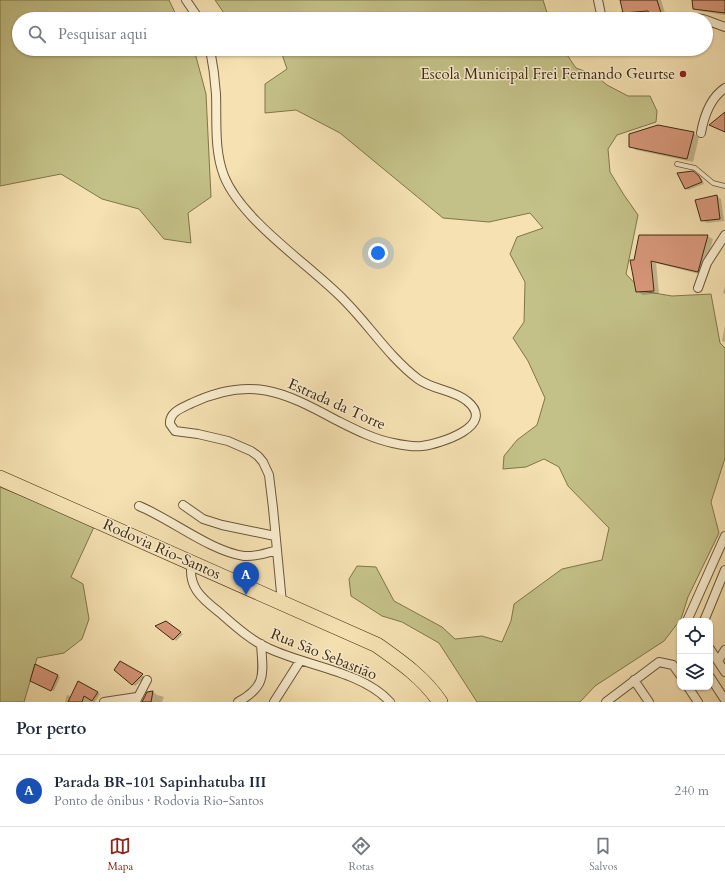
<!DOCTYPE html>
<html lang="pt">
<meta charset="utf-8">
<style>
:root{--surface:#fff;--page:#f2f2f3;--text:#1f2937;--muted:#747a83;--line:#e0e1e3;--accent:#8f2418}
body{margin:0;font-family:Cardo,serif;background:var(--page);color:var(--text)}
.controls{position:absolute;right:12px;bottom:12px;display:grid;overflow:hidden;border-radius:8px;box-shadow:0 1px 3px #0004}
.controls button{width:36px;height:36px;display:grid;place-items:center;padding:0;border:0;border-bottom:1px solid var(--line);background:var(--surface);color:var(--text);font:20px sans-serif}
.you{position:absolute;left:378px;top:253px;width:14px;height:14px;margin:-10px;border:3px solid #fff;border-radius:50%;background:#1a73e8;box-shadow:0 0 0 6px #1a73e833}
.badge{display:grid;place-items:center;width:26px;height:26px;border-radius:50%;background:var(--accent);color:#fff;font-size:13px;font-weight:700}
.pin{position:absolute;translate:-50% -33px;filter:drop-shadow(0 1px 2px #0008)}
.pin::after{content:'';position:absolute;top:21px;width:14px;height:12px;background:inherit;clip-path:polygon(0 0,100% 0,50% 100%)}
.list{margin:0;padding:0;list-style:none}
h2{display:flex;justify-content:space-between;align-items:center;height:52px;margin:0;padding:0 16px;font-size:17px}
h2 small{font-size:13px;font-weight:400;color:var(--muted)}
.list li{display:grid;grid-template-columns:26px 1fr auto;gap:12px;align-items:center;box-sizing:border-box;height:72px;padding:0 16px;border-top:1px solid var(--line)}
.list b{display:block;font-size:15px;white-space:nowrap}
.list p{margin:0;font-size:13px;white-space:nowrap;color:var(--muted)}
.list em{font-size:13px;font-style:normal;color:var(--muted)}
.icon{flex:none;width:22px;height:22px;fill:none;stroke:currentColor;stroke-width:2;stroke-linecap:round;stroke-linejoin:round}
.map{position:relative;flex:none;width:725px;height:702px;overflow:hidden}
.search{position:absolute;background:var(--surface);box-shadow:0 1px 3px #0004;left:12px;right:12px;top:12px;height:44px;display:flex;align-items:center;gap:10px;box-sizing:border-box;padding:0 14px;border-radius:22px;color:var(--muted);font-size:15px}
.sheet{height:124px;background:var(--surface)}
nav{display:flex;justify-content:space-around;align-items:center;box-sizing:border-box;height:56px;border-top:1px solid var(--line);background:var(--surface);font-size:11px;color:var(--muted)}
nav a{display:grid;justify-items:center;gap:2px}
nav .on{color:var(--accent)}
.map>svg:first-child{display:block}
.green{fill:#c3c187;stroke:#80754b}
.shadow{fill:#0003}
.building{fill:#d7977a;stroke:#3d290f}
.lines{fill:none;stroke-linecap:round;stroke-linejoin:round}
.lane-casing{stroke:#6b5738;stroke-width:5.5}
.street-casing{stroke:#6b5738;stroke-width:10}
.highway-casing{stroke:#3d290f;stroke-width:16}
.lane{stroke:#f8eccd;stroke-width:4}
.street{stroke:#f8eccd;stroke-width:8}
.highway{stroke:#f5e1b2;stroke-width:15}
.poi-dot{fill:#8f2418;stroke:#f8eccd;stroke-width:1.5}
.labels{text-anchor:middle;stroke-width:3;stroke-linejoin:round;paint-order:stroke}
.poi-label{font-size:15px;fill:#3d290f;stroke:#f8eccd;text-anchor:end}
.street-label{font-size:15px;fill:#3d290f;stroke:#f8eccd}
</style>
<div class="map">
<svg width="725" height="702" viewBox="0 0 725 702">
<rect width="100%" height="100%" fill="#f5e1b2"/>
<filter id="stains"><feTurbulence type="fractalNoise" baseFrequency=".005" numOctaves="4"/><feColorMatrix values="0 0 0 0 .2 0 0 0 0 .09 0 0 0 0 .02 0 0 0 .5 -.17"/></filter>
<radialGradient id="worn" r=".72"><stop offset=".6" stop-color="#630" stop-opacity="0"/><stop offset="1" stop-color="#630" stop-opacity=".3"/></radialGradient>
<path class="green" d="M0 0H169L178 19H19V49H194L206 94 211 197 188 213 191 243 164 239 139 209 102 199 61 174 0 186Z
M215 0H543L549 19H228Z
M279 49H563L576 68 595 75 607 85 628 96H650L657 111 656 122 617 135 608 149 610 172 624 195 638 215 626 274 642 291 672 296 711 294 720 343 725 348V458L711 502 719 533 688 597 681 619 664 641 595 686 580 702H477L439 643 402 622 382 616 351 596 349 579 357 566 376 567 394 601 442 627 455 639 482 636 502 642 511 621 514 604 562 569 602 560 609 528 568 486 559 467 544 459 526 467 503 469 504 456 517 440 537 425 545 398 528 361 513 338 524 322 525 282 510 254 517 237 543 228 530 213 489 222 443 218 340 133 296 110 265 113V84L287 69 281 51Z
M0 487 54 509 94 527 71 577 83 584 89 619 82 639 64 653 37 658 24 702H0Z"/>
<path class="shadow" d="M621 0H661L666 16H655L651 14 630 16 624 13Z
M693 0H725V15L700 11 694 8Z
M693 133 699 137 693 162 636 150 630 146Z
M696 174 702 179 704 184 688 190 685 188Z
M717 196 721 199 724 221 707 223 702 220Z
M707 236 713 239 703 275 656 263 659 293 643 295 637 291 635 261Z
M725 286V294L723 293Z
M725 325V342L722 341Z
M169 623 183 634 176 641 157 626Z
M120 663 145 677 135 686 132 684Z
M36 665 60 677 54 691 32 680Z
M79 682 100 694 95 702H65L67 695 72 697Z
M153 692 157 695 164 697 162 702H142L148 693Z"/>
<path class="building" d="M620 0H657L661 13H649L648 11 623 13Z
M692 0H725V13L693 9Z
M725 112V132L709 125Z
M658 125 694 132 687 159 629 147V134Z
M693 171 699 176 702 182 685 189 677 173Z
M717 195 720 219 701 221 695 200Z
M639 235H708L698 272 651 261 654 291 636 292 630 260H634Z
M166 621 181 632 173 640 155 626Z
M120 661 143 674 132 685 114 670Z
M35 664 58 675 51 691 30 681Z
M78 681 98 692 92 701 84 696 82 702H68Z
M153 691 151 702H142L147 692Z"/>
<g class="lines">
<defs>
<path id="lane" d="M677 164 695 168 713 183 725 186"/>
<path id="street" d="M186 0 199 19
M598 0 602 19
M669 19 688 17 703 19
M706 20 725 27
M210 49C213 64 215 79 216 94 217 122 214 150 224 176 242 221 310 265 344 300 370 326 389 357 418 379 433 390 454 390 467 401 498 426 439 444 422 446 413 447 402 445 393 443 373 439 354 429 336 420 283 391 250 376 192 403 182 408 169 412 170 424L175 431 198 434 228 441 251 451 258 456 263 462 269 475 273 508 282 603
M701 133C704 116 710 98 725 88
M698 288 707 263 725 235
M183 505 203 519 222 525 275 536
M139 506C171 519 210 551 244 556 255 557 267 553 277 550
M192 562C187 586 201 598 219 612 234 625 250 640 268 648 305 666 362 671 390 702
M687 621 725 536
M704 621 725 570
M710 649 725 672
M718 661 725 650
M710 677 725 700
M634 680 649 702
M688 687 698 702
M136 701 147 680
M104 702 137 697
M238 702C267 686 263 674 261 644
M274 702 300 661
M606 702 659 662 673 665 680 675"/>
<path id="highway" d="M0 478 377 645C401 662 424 678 440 702"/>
</defs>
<use href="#lane" class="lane-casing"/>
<use href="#street" class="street-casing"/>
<use href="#highway" class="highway-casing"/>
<use href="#lane" class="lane"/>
<use href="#street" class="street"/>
<use href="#highway" class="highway"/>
</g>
<circle class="poi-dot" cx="683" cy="74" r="4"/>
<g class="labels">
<g class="poi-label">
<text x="675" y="79">Escola Municipal Frei Fernando Geurtse</text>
</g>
<g class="street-label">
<text transform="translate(337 404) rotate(24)" y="5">Estrada da Torre</text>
<text transform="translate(162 549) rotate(24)" y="5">Rodovia Rio-Santos</text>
<text transform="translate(324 654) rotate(22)" y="5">Rua São Sebastião</text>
</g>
</g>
<rect width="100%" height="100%" filter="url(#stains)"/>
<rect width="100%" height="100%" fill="url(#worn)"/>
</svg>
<div class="controls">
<button><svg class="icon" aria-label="locate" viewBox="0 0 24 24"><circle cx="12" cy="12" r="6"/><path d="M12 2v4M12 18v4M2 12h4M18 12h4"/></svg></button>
<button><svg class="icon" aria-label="layers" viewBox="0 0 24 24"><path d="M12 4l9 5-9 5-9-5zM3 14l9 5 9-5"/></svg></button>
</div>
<div class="you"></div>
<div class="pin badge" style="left:246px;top:595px;background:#1a4fb4">A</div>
<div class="search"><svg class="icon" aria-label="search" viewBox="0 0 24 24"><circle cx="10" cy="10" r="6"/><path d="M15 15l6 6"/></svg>Pesquisar aqui</div>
</div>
<section class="sheet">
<h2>Por perto<small></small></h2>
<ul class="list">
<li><span class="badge" style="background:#1a4fb4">A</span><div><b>Parada BR-101 Sapinhatuba III</b><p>Ponto de ônibus · Rodovia Rio-Santos</p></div><em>240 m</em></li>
</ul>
</section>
<nav>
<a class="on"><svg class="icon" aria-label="map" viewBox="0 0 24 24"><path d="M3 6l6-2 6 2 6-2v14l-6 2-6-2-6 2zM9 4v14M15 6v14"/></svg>Mapa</a>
<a><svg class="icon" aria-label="directions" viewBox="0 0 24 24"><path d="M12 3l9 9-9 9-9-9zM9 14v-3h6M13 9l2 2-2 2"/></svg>Rotas</a>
<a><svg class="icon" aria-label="saved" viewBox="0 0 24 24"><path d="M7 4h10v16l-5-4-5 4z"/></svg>Salvos</a>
</nav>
